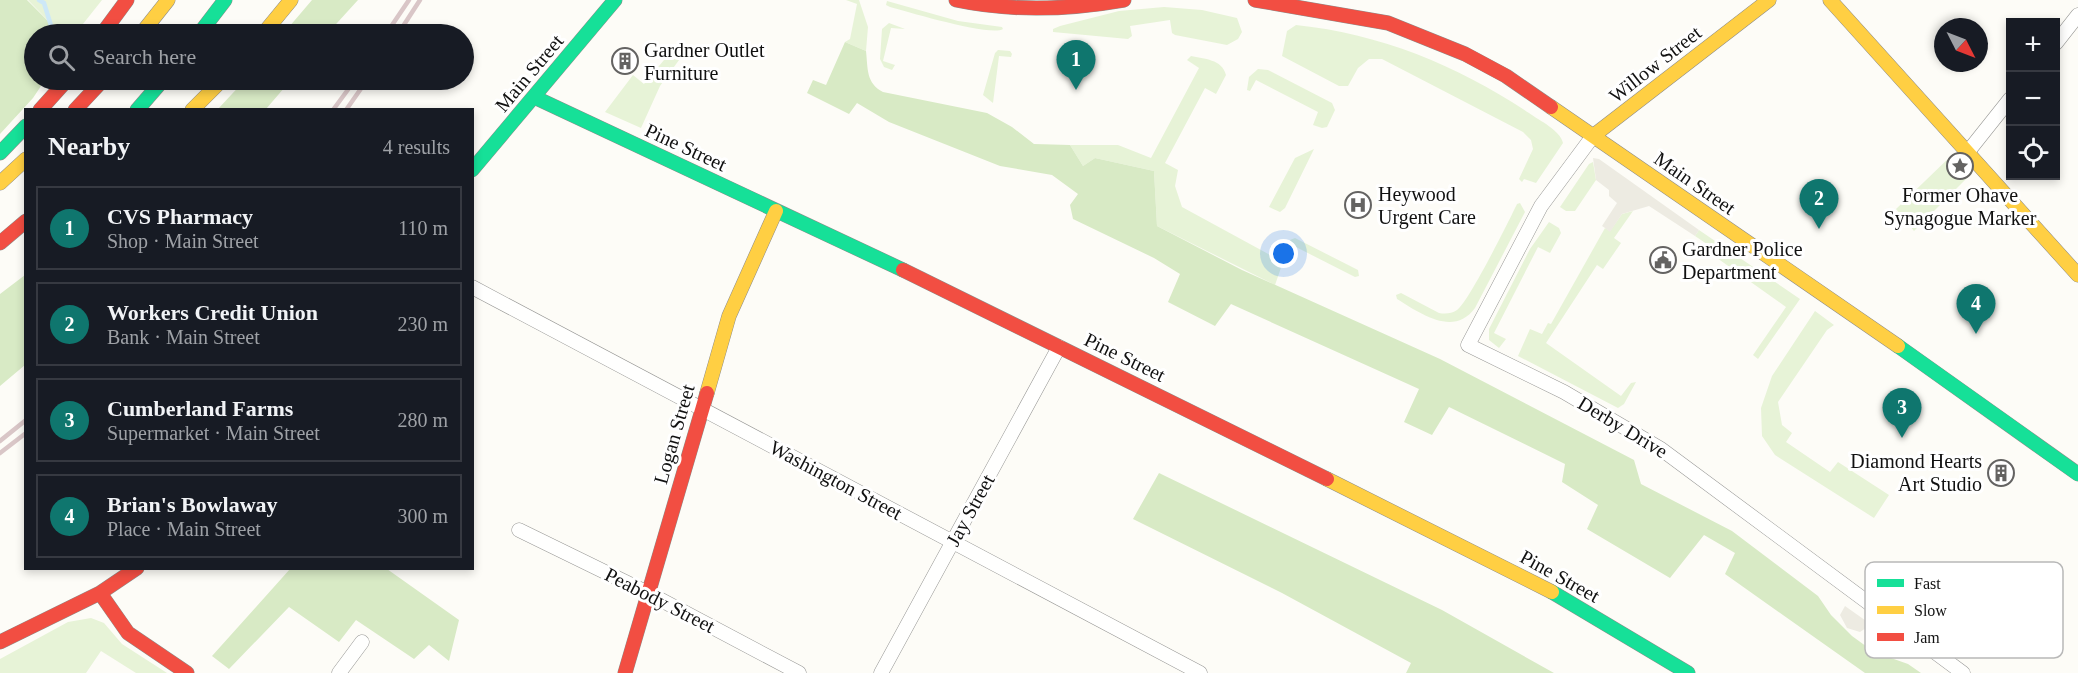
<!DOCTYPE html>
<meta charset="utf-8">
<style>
:root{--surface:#171b24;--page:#20242c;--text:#f1f3f6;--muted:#9ea1a6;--line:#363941;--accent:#0f766e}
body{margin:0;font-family:"Times New Roman",serif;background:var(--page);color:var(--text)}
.controls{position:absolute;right:18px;top:18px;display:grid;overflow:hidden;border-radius:0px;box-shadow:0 3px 9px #0003}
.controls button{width:54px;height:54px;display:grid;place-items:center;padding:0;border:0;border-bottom:2px solid var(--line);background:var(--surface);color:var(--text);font:30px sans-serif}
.compass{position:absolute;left:1934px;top:18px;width:54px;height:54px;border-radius:50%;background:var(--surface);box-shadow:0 3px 9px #0003;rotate:132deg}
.you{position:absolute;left:1284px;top:254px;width:21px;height:21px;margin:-15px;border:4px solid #fff;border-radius:50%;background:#1a73e8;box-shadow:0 0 0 9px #1a73e833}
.badge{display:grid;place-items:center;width:39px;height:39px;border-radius:50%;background:var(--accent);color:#fff;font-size:20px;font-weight:700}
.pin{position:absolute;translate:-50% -50px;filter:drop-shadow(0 2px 3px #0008)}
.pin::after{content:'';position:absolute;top:32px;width:21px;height:18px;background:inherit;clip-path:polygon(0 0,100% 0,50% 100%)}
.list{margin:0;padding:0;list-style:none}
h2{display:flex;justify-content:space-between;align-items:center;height:78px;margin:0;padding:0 24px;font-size:26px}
h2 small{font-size:20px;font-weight:400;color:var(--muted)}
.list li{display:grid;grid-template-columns:39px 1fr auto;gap:18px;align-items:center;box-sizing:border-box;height:84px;margin:0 12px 12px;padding:0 12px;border:2px solid var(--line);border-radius:0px}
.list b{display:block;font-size:22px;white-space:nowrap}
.list p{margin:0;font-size:20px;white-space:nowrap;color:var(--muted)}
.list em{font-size:20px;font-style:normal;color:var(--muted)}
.icon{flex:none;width:33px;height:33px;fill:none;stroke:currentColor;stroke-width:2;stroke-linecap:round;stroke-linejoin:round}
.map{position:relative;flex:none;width:2078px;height:673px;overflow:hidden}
.search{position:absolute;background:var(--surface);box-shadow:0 3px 9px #0003;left:24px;top:24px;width:450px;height:66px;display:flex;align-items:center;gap:15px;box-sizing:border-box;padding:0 21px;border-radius:33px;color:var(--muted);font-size:22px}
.panel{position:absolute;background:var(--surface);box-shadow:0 3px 9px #0003;left:24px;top:108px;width:450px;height:462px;border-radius:0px}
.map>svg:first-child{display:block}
.green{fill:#e7f3d7}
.forest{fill:#d8eac5}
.plaza{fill:#edebe2}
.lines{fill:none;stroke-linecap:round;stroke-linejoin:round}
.stream{stroke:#cde8f7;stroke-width:4.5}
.street-casing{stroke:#979795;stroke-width:15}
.fast-casing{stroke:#8e8d8b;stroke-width:15}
.slow-casing{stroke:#8e8d8b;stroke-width:15}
.jam-casing{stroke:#8e8d8b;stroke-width:15}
.street{stroke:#fffffe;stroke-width:14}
.fast{stroke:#16e098;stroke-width:14}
.slow{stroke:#ffcf43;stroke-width:14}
.jam{stroke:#f24e42;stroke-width:14}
.rail{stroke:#d9c6c7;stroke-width:4.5}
.labels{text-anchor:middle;stroke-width:6;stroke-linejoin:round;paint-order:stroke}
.poi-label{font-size:20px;fill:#111;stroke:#fff;text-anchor:start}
.street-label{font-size:20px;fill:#111;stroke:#fff}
.key{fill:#fff;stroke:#b8b8b8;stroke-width:1.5}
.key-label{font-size:16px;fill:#111}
</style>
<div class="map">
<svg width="2078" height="673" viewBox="0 0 2078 673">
<rect width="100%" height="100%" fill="#fdfcf7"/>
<path class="green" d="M28 0H102L75 34H61Z
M846 0H859L868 27 866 51 845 42 850 39 857 4Z
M887 1 958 21 1002 27 1003 29C991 37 909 12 890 7L886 5Z
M1164 7 1202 10 1237 18 1242 32 1238 39 1227 45 1175 35 1172 33 1170 20 1130 26 1132 36 1128 39 1053 32V29L1060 26 1119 11Z
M889 23 905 29 891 28 883 61 895 65 892 70 884 67 880 59 882 29Z
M1296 25C1382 34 1458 66 1529 113 1540 121 1560 130 1563 143L1536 183 1524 179 1522 182 1519 179 1533 149 1531 140 1523 132 1382 59H1369L1358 68 1348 86H1339L1282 56 1287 31Z
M674 48 682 56 660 86 641 128 605 112 633 75 644 84Z
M998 50 1010 51 1012 54 1011 57 999 56 993 103 983 95 995 53Z
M1191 56C1204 59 1222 59 1226 75L1216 94 1205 88 1165 163 1178 170 1175 186 1182 207 1283 262 1275 285 1157 226 1154 171 1095 158 1083 166 1070 145H1118L1151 158 1199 68 1187 60Z
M1258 69 1268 70 1332 103 1335 110 1327 127 1322 128 1313 125 1318 112 1256 80 1250 91 1247 90 1249 77Z
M1314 149 1285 208 1280 212 1269 207 1295 158Z
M1953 154 1970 175 1914 231 1896 209Z
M1593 162 1596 180 1575 211H1566L1560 207 1589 164Z
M1520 203 1525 212 1475 308C1454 337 1421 314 1397 299L1396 295 1401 293 1439 313C1445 314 1451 314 1457 310 1468 303 1509 221 1517 204Z
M1633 211 1614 238 1621 243 1603 269 1597 265 1546 343 1621 396 1631 383 1636 382 1624 404 1618 408 1518 356 1530 329 1542 334 1548 323 1551 324 1605 228 1610 231 1622 214Z
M1549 222 1559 228 1561 233 1550 253 1538 247 1494 333 1506 339 1499 348 1489 340V329L1530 249Z
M1699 230 1800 299 1758 359 1753 355 1786 307 1717 258 1720 253 1695 236Z
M1295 238 1358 270 1359 276 1355 277 1292 245 1290 240Z
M1815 311 1834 325 1827 330 1778 402 1782 425 1792 433 1786 442 1830 472 1838 462 1889 495 1874 518 1775 455 1762 436 1761 408 1772 376Z
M91 618 104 623 122 644 167 673H136L101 651 86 673H0V659L68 622Z"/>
<path class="forest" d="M0 0H27L61 34H34V80H45L33 98 0 134Z
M312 0H358L327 34H283Z
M845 42 866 51C868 69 866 83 883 92L987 113 1012 127 1034 144 1070 145 1083 166 1095 158 1154 171 1157 226 1242 270 1440 359 1634 460 1641 484 1732 531 1818 596 1831 615 1852 636 1874 652 1908 664 1921 673H1865L1725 574 1735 553 1704 535 1670 578 1587 529 1598 505 1562 482 1565 464 1449 407 1432 435 1404 422 1419 389 1231 304 1215 326 1168 302 1180 274 1154 258 1073 219 1070 205 1078 194 1052 175 1000 166 889 122 857 103 849 114 807 93 813 80 826 85Z
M245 80H291L266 109H218Z
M25 275V365L0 386V294Z
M1159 473 1442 610 1554 673H1406L1411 663 1282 593 1133 519Z
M290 569H387L459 620 449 661 429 645 414 659 356 620 339 642 289 607 229 669 212 656Z"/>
<path class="plaza" d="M1593 158 1599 159 1699 230 1695 236 1649 206 1622 214 1610 232 1605 228 1602 226 1617 203 1609 196V190L1596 180Z
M1845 606 1869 623 1866 628 1860 632 1847 628 1840 615Z"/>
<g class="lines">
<path class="stream" d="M39 0 44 3 53 32"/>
<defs>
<path id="street" d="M2056 43 2078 15
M1593 136 1541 206 1468 345 1564 392 1661 449 1963 673
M1967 153 2010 99
M472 287 1200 673
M519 530 648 593 799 673
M339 673 362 642
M881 673 1059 347"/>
<path id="fast" d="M199 34 225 0
M534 97 903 270
M137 110 163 80
M0 153 26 126
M472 170 615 0
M1898 346 2078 474
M1552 592 1688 673"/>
<path id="slow" d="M1830 0 2078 275
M141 34 168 0
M263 34 291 0
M1551 107 1898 346
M192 110 222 80
M1593 136 1769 0
M0 183 26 159
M707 393 729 316 776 211
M1327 479 1552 592"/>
<path id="jam" d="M956 0C1013 12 1067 10 1124 0
M1255 0 1388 23 1465 54 1506 76 1551 107
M102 34 127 0
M40 110 67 80
M75 110 103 80
M0 243 26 221
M903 270 1327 479
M100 593 128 633 187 673
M0 642 100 593 137 568
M625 673 707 393"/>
</defs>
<use href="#street" class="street-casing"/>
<use href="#fast" class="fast-casing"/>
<use href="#slow" class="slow-casing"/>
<use href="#jam" class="jam-casing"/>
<use href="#street" class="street"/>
<use href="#fast" class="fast"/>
<use href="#slow" class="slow"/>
<use href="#jam" class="jam"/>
<path class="rail" d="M386 34 409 0
M398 34 420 0
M333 110 355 80
M346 110 367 80
M0 441 26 420
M0 453 26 433"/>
</g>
<defs>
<symbol id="building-ring" viewBox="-11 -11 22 22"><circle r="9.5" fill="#fff" stroke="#646362" stroke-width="1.5"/><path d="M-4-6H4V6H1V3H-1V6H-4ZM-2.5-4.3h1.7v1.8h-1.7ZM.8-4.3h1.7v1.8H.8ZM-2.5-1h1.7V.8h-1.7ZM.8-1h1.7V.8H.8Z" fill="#646362"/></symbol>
<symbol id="sight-ring" viewBox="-11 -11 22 22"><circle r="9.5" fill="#fff" stroke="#646362" stroke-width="1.5"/><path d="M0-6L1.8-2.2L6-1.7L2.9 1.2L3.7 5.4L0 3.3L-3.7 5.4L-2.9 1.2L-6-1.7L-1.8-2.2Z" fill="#646362"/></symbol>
<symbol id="hospital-ring" viewBox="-11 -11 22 22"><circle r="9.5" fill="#fff" stroke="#646362" stroke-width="1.5"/><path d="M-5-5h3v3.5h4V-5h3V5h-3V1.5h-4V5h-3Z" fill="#646362"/></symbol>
<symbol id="civic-ring" viewBox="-11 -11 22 22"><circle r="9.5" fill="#fff" stroke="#646362" stroke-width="1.5"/><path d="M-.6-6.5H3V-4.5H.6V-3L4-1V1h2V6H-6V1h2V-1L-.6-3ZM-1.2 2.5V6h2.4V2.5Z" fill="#646362"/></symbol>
</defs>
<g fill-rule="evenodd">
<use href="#building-ring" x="610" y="46" width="30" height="30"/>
<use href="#sight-ring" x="1945" y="151" width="30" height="30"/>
<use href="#hospital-ring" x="1343" y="190" width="30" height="30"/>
<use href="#civic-ring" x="1648" y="245" width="30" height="30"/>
<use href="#building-ring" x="1986" y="458" width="30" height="30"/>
</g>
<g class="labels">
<g class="poi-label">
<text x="644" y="57">Gardner Outlet<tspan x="644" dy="23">Furniture</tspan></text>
<text x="1378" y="201">Heywood<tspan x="1378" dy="23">Urgent Care</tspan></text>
<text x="1960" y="202" text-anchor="middle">Former Ohave<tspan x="1960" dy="23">Synagogue Marker</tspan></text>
<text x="1682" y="256">Gardner Police<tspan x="1682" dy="23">Department</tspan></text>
<text x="1982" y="468" text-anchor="end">Diamond Hearts<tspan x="1982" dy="23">Art Studio</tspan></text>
</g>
<g class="street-label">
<text transform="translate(1655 64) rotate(-38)" y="7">Willow Street</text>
<text transform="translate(529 73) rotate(-50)" y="7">Main Street</text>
<text transform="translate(686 147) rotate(25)" y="7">Pine Street</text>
<text transform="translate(1695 183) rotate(35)" y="7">Main Street</text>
<text transform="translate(1125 357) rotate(26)" y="7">Pine Street</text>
<text transform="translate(1623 427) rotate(31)" y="7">Derby Drive</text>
<text transform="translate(674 434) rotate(-74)" y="7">Logan Street</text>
<text transform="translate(836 480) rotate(28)" y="7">Washington Street</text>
<text transform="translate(970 510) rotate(-61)" y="7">Jay Street</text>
<text transform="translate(1560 576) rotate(29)" y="7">Pine Street</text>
<text transform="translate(660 600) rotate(27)" y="7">Peabody Street</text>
</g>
</g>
<rect x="1865" y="562" width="198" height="96" rx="9" class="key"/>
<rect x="1877" y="579" width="27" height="8" fill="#16e098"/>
<rect x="1877" y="606" width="27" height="8" fill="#ffcf43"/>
<rect x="1877" y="633" width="27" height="8" fill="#f24e42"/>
<g class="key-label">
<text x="1914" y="589">Fast</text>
<text x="1914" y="616">Slow</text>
<text x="1914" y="643">Jam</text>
</g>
</svg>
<div class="controls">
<button>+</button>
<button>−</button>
<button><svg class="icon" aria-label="locate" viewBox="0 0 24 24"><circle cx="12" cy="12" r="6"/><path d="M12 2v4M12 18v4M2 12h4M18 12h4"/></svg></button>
</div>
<svg class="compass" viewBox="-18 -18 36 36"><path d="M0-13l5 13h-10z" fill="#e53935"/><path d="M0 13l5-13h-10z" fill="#9ea1a6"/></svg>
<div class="you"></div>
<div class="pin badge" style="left:1076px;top:90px">1</div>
<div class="pin badge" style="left:1819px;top:229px">2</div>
<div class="pin badge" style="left:1902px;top:438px">3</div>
<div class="pin badge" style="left:1976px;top:334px">4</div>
<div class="search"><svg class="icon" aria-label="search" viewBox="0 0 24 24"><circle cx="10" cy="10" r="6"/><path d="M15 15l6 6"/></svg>Search here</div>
<section class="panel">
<h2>Nearby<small>4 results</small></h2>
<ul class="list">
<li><span class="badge">1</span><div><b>CVS Pharmacy</b><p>Shop · Main Street</p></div><em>110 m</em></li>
<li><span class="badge">2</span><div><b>Workers Credit Union</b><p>Bank · Main Street</p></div><em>230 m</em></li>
<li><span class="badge">3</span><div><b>Cumberland Farms</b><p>Supermarket · Main Street</p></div><em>280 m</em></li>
<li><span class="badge">4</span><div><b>Brian's Bowlaway</b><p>Place · Main Street</p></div><em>300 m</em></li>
</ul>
</section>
</div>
